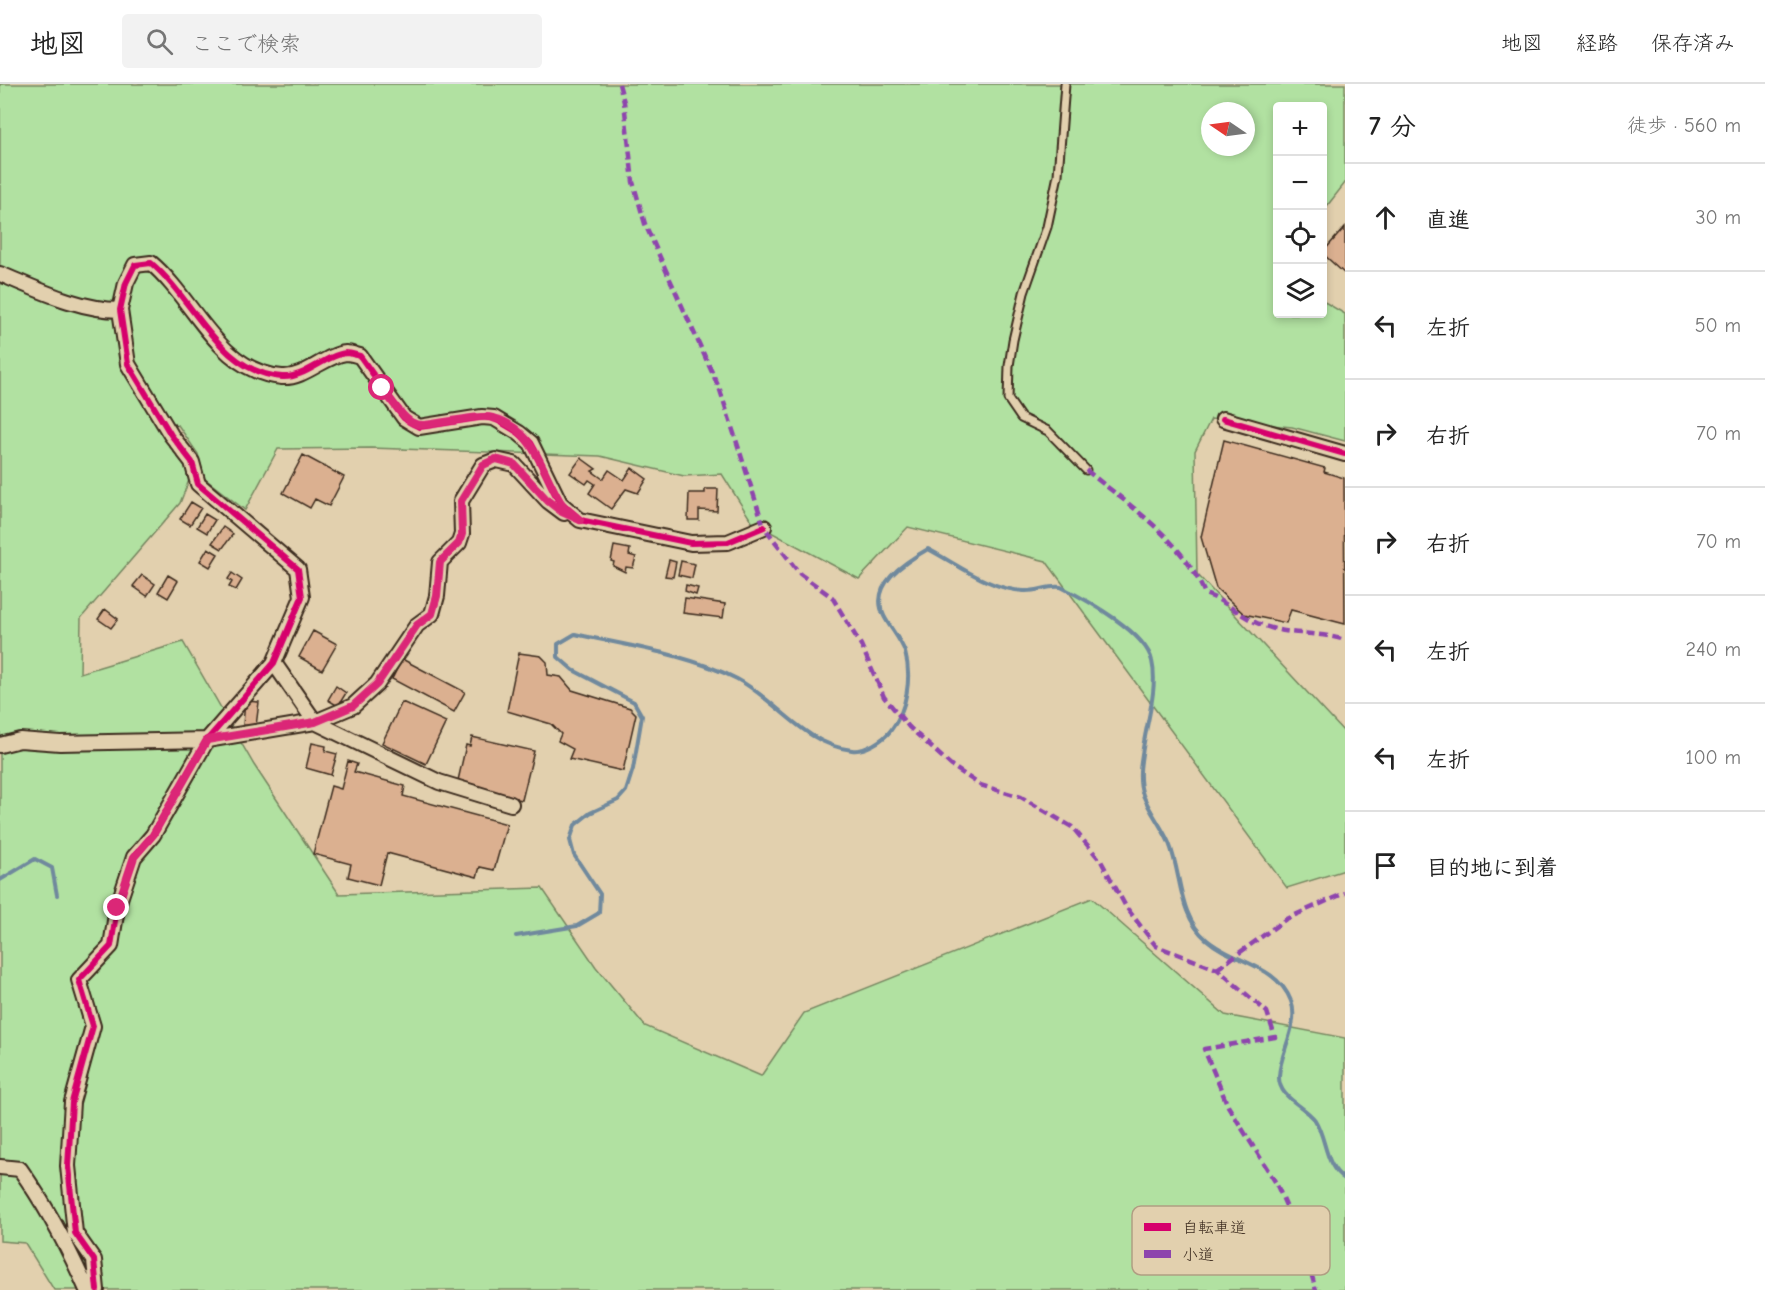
<!DOCTYPE html>
<html lang="ja">
<meta charset="utf-8">
<style>
:root{--surface:#fff;--page:#f2f2f2;--text:#222;--muted:#767676;--line:#e0e0e0}
body{margin:0;font-family:"Comic Neue","Klee One",sans-serif;background:var(--page);color:var(--text)}
.controls{position:absolute;right:18px;top:18px;display:grid;overflow:hidden;border-radius:6px;box-shadow:0 3px 9px #0003}
.controls button{width:54px;height:54px;display:grid;place-items:center;padding:0;border:0;border-bottom:2px solid var(--line);background:var(--surface);color:var(--text);font:30px sans-serif}
.compass{position:absolute;left:1201px;top:18px;width:54px;height:54px;border-radius:50%;background:var(--surface);box-shadow:0 3px 9px #0003;rotate:283deg}
.stop{position:absolute;width:18px;height:18px;margin:-14px;border:4px solid #db2777;border-radius:50%;background:#fff}
.stop.end{background:#db2777;border-color:#fff;box-shadow:0 2px 6px #0008}
.list{margin:0;padding:0;list-style:none}
h2{display:flex;justify-content:space-between;align-items:center;height:78px;margin:0;padding:0 24px;font-size:26px}
h2 small{font-size:20px;font-weight:400;color:var(--muted)}
.list li{display:grid;grid-template-columns:39px 1fr auto;gap:18px;align-items:center;box-sizing:border-box;height:108px;padding:0 24px;border-top:2px solid var(--line)}
.list b{display:block;font-size:22px;white-space:nowrap}
.list em{font-size:20px;font-style:normal;color:var(--muted)}
.icon{flex:none;width:33px;height:33px;fill:none;stroke:currentColor;stroke-width:2;stroke-linecap:round;stroke-linejoin:round}
.map{position:relative;flex:none;width:1345px;height:1206px;overflow:hidden}
header{display:flex;align-items:center;gap:36px;box-sizing:border-box;height:84px;padding:0 30px;background:var(--surface);border-bottom:2px solid var(--line)}
header strong{font-size:28px}
nav{display:flex;gap:33px;margin-inline-start:auto;font-size:21px}
.search{width:420px;height:54px;background:var(--page);display:flex;align-items:center;gap:15px;box-sizing:border-box;padding:0 21px;border-radius:6px;color:var(--muted);font-size:22px}
main{display:flex}
aside{flex:1;background:var(--surface)}
.map>svg:first-child{display:block}
.green{fill:#b1e1a1;stroke:#768660;stroke-width:1.5;fill-rule:evenodd}
.lines{fill:none;stroke-linecap:round;stroke-linejoin:round}
.stream{stroke:#6f899d;stroke-width:4}
.building{fill:#dbb090;stroke:#3b2a1e;stroke-width:1.5}
.service-casing{stroke:#3b2a1e;stroke-width:11}
.minor-casing{stroke:#3b2a1e;stroke-width:18}
.service{stroke:#e2d0ae;stroke-width:7}
.minor{stroke:#e2d0ae;stroke-width:14}
.quiet{stroke:#8e44ad;stroke-width:4.5;stroke-dasharray:9 4.5;stroke-linecap:butt}
.cycleway-casing{stroke:#e2d0ae;stroke-width:10}
.cycleway{stroke:#d6006c;stroke-width:6}
.route{stroke:#db2777;stroke-width:8}
.key{fill:#e2d0ae;stroke:#b09e83;stroke-width:1.5}
.key-label{font-size:16px;fill:#3b2a1e}
</style>
<header>
<strong>地図</strong>
<div class="search"><svg class="icon" aria-label="search" viewBox="0 0 24 24"><circle cx="10" cy="10" r="6"/><path d="M15 15l6 6"/></svg>ここで検索</div>
<nav><a>地図</a><a>経路</a><a>保存済み</a></nav>
</header>
<main>
<div class="map">
<svg width="1345" height="1206" viewBox="0 0 1345 1206">
<rect width="100%" height="100%" fill="#e2d0ae"/>
<filter id="ink" filterUnits="userSpaceOnUse"><feTurbulence type="fractalNoise" baseFrequency=".0167" numOctaves="2"/><feDisplacementMap in="SourceGraphic" scale="12" xChannelSelector="R" yChannelSelector="G"/><feConvolveMatrix kernelMatrix="1 2 1 2 8 2 1 2 1" color-interpolation-filters="sRGB"/></filter>
<g filter="url(#ink)">
<path class="green" d="M0 0H1345V99L1323 127 1322 22H1278V230H1322L1323 217 1345 230V357L1292 343 1211 335 1195 367 1197 490 1345 649V786L1287 804 1046 477 908 443 859 495 752 438 722 390 684 392 600 372 371 364 278 365 245 426 204 394 198 370 178 341 161 347 191 391 180 419 81 534 80 589 183 558 254 681 339 810 542 804 596 883 645 942 761 992 804 929 1092 814 1225 931 1345 954V1206H54L25 1159 0 1157ZM1210 27H1246V63H1210Z"/>
<g class="lines">
<path class="stream" d="M0 796 35 775 52 784 57 811
M516 852 577 842 599 829 600 810 574 771 570 756 575 741 590 729 618 716 626 707 633 685 642 632 634 618 573 586 558 573V560L575 550C628 562 688 570 737 595 777 616 804 661 852 666 864 668 884 656 891 646 907 626 912 593 905 568 901 556 890 544 884 532 868 501 905 478 928 465 957 480 990 506 1024 507 1037 508 1048 501 1061 503 1089 517 1146 549 1152 577 1158 602 1148 634 1144 658 1141 676 1137 694 1143 711 1150 728 1162 743 1169 759 1182 791 1178 831 1206 855 1233 879 1277 880 1291 917 1300 940 1280 968 1279 992 1278 1014 1304 1021 1315 1036 1327 1055 1324 1082 1345 1095"/>
</g>
<path class="building" d="M1345 143V190L1322 169Z
M1224 356 1325 384 1324 388 1344 394 1345 540 1291 526 1286 539 1244 530 1216 504 1201 453Z
M303 371 344 393 329 422 315 415 310 424 283 409Z
M581 374 596 385 592 387 603 395 609 386 624 396 632 384 647 395 638 409 626 405 611 425 589 409 595 400 589 396 586 400 570 389Z
M705 405H718L717 427 699 426V436H688L689 409H705Z
M191 418 201 424 190 441 180 435Z
M205 430 215 436 207 449 197 443Z
M223 443 233 450 222 465 212 459Z
M614 462 630 465 629 471 636 473 633 484 626 483 625 488 613 482 614 478 611 477Z
M208 464 218 470 210 483 200 477Z
M669 476 676 478 673 493 665 492Z
M681 477 695 480 692 494 678 491Z
M232 489 242 496 236 506 229 503 232 498 228 495Z
M142 491 155 500 147 512 133 502Z
M168 491 178 497 168 514 158 508Z
M686 501 698 504 696 511 685 507Z
M685 514 725 520 723 534 683 529Z
M105 525 118 535 111 544 98 535Z
M313 547 337 560 322 586 299 573Z
M519 569 541 572 547 578 548 591 561 593 572 606 630 624 636 630 623 687 569 675 573 665 558 657 561 650 551 640 507 627Z
M402 575 465 608 454 628 392 595Z
M336 602 346 609 338 622 328 616Z
M245 617 259 618 256 642 243 641Z
M402 618 446 638 426 680 382 659Z
M472 653 534 667 522 716 457 701 466 661 470 662Z
M312 659 326 662 325 667 337 670 331 691 306 684Z
M348 677 357 680 354 688 405 702 403 712 507 740 494 786 480 783 477 793 387 769 379 801 348 793 351 780 313 770 331 702 341 705Z"/>
<g class="lines">
<defs>
<path id="service" d="M1065 0 1058 91 1047 143 1024 209 1013 256 1009 282 1008 315 1021 334 1048 347 1086 386"/>
<path id="minor" d="M0 190C37 205 79 226 120 226
M1223 335 1345 370
M274 579 315 638 439 698 511 720
M0 661 20 656 60 659 207 656 315 638 353 622 377 600 417 541 432 530 437 512 440 478 459 459 462 450 461 417 483 381 496 376 514 380 548 417 564 429
M0 1083 20 1085C47 1123 68 1163 87 1206
M97 1206 94 1176 75 1149 68 1082 72 1018 93 942 79 896 111 862 117 824 134 773 153 751 207 656 274 579 302 513 298 485 198 400 192 378 171 351 128 280 120 226 126 199 135 181 151 179C195 216 218 288 282 293 304 295 325 271 346 269 350 269 356 271 360 272L404 334 419 343 482 333 494 334 519 349 531 359 560 419 580 436 691 459 728 458 764 443"/>
</defs>
<use href="#service" class="service-casing"/>
<use href="#minor" class="minor-casing"/>
<use href="#service" class="service"/>
<use href="#minor" class="minor"/>
<path class="quiet" d="M619 0 624 18 633 98 645 140 720 306 764 443 800 490 832 513 861 561 884 613 909 643 952 682 980 701 1021 713 1072 743 1101 777 1126 823 1156 862 1217 885 1267 928 1275 953 1204 965 1228 1022 1276 1099 1302 1158 1316 1206
M1086 386C1130 422 1183 456 1205 510 1229 518 1244 537 1271 544 1294 551 1319 548 1345 556
M1217 885 1286 835 1345 809"/>
<defs>
<path id="cycleway" d="M1223 335 1345 370
M97 1206 94 1176 75 1149 68 1082 72 1018 93 942 79 896 111 862 117 824 134 773 153 751 207 656 274 579 302 513 298 485 198 400 192 378 171 351 128 280 120 226 126 199 135 181 151 179C195 216 218 288 282 293 304 295 325 271 346 269 350 269 356 271 360 272L404 334 419 343 482 333 494 334 519 349 531 359 560 419 580 436 691 459 728 458 764 443"/>
</defs>
<use href="#cycleway" class="cycleway-casing"/>
<use href="#cycleway" class="cycleway"/>
</g>
</g>
<g class="lines" filter="url(#ink)">
<path class="route" d="M117 824 134 773 153 751 207 656 315 638 353 622 377 600 417 541 432 530 437 512 440 478 459 459 462 450 461 417 483 381 496 375 514 380 548 417 562 428 580 436C574 430 564 424 560 417 541 386 534 344 493 334 484 331 474 334 465 335 410 342 417 352 382 304"/>
</g>
<rect x="1132" y="1122" width="198" height="69" rx="9" class="key"/>
<rect x="1144" y="1139" width="27" height="8" fill="#d6006c"/>
<rect x="1144" y="1166" width="27" height="8" fill="#8e44ad"/>
<g class="key-label">
<text x="1182" y="1149">自転車道</text>
<text x="1182" y="1176">小道</text>
</g>
</svg>
<div class="controls">
<button>+</button>
<button>−</button>
<button><svg class="icon" aria-label="locate" viewBox="0 0 24 24"><circle cx="12" cy="12" r="6"/><path d="M12 2v4M12 18v4M2 12h4M18 12h4"/></svg></button>
<button><svg class="icon" aria-label="layers" viewBox="0 0 24 24"><path d="M12 4l9 5-9 5-9-5zM3 14l9 5 9-5"/></svg></button>
</div>
<svg class="compass" viewBox="-18 -18 36 36"><path d="M0-13l5 13h-10z" fill="#e53935"/><path d="M0 13l5-13h-10z" fill="#767676"/></svg>
<div class="stop" style="left:382px;top:304px"></div>
<div class="stop end" style="left:117px;top:824px"></div>
</div>
<aside>
<h2>7 分<small>徒歩 · 560 m</small></h2>
<ul class="list">
<li><svg class="icon" aria-label="ahead" viewBox="0 0 24 24"><path d="M12 20V5M6 11l6-6 6 6"/></svg><div><b>直進</b></div><em>30 m</em></li>
<li><svg class="icon" aria-label="left" viewBox="0 0 24 24"><path d="M17 20v-9H6M10 6l-5 5 5 5"/></svg><div><b>左折</b></div><em>50 m</em></li>
<li><svg class="icon" aria-label="right" viewBox="0 0 24 24"><path d="M7 20v-9h11M14 6l5 5-5 5"/></svg><div><b>右折</b></div><em>70 m</em></li>
<li><svg class="icon" aria-label="right" viewBox="0 0 24 24"><path d="M7 20v-9h11M14 6l5 5-5 5"/></svg><div><b>右折</b></div><em>70 m</em></li>
<li><svg class="icon" aria-label="left" viewBox="0 0 24 24"><path d="M17 20v-9H6M10 6l-5 5 5 5"/></svg><div><b>左折</b></div><em>240 m</em></li>
<li><svg class="icon" aria-label="left" viewBox="0 0 24 24"><path d="M17 20v-9H6M10 6l-5 5 5 5"/></svg><div><b>左折</b></div><em>100 m</em></li>
<li><svg class="icon" aria-label="arrive" viewBox="0 0 24 24"><path d="M6 21V4h12l-3 4 3 4H6"/></svg><div><b>目的地に到着</b></div></li>
</ul>
</aside>
</main>
